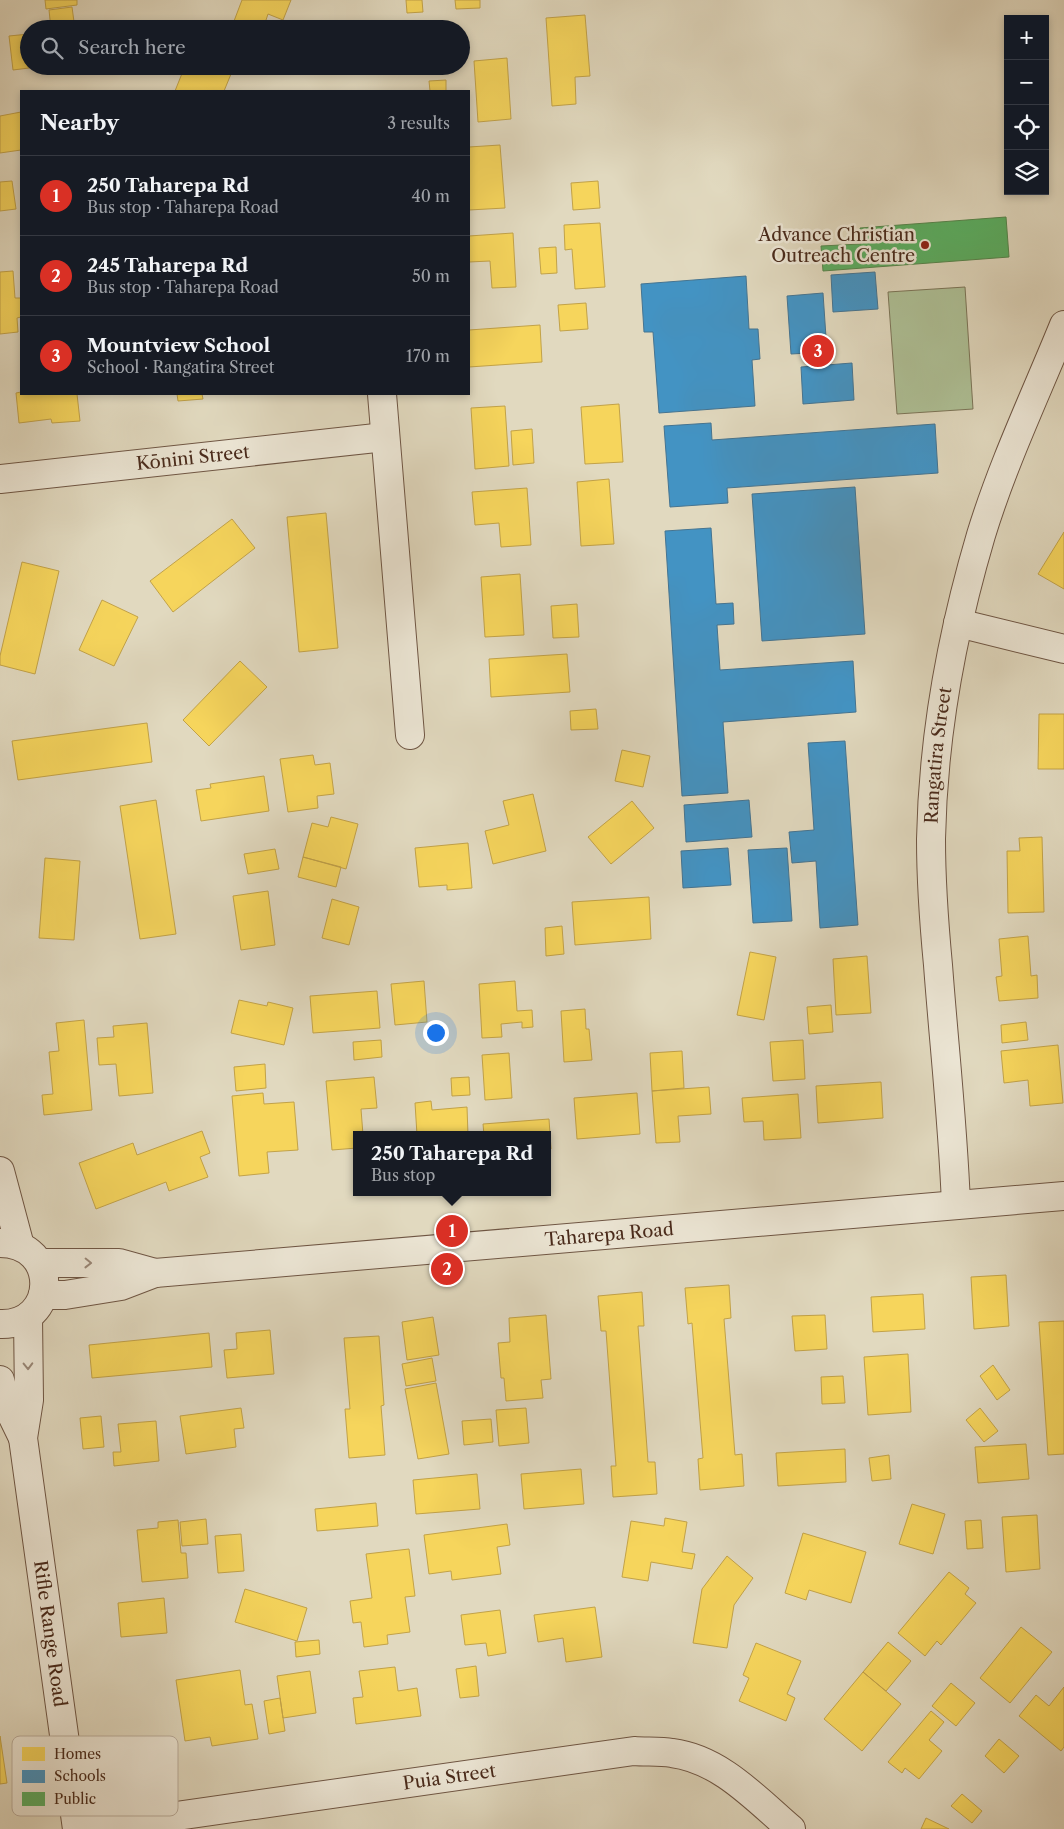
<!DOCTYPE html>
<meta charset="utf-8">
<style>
:root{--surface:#171b24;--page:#242831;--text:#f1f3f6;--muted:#9ea1a6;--line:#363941;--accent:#d93025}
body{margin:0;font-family:"Libre Caslon Text",serif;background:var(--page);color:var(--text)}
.controls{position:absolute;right:15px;top:15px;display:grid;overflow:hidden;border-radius:0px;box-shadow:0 2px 8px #0003}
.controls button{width:45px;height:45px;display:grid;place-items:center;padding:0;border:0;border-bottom:1px solid var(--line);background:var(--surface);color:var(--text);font:25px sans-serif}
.you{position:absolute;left:435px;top:1032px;width:18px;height:18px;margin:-12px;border:4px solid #fff;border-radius:50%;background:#1a73e8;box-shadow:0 0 0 8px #1a73e833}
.badge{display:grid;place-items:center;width:32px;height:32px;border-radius:50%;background:var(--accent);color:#fff;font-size:16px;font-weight:700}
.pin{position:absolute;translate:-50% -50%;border:2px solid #fff;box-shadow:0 1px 5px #0006}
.popup{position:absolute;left:353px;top:1131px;width:198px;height:65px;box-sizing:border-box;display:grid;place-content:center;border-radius:0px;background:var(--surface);filter:drop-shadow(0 1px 4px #0005);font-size:16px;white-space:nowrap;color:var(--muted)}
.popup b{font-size:19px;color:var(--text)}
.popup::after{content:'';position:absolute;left:50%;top:100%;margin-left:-10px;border:10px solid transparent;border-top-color:var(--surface)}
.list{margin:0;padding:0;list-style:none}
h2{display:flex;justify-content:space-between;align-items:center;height:65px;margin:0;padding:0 20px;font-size:21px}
h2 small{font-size:16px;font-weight:400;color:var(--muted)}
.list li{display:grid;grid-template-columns:32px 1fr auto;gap:15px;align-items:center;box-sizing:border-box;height:80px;padding:0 20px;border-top:1px solid var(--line)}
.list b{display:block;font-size:19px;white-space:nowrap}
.list p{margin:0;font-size:16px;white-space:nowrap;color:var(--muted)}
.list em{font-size:16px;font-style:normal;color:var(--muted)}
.icon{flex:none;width:28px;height:28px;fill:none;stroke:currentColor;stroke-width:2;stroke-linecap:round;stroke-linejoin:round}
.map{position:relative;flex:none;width:1064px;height:1829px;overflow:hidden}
.search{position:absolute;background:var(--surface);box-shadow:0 2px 8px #0003;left:20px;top:20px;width:450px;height:55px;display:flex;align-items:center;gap:12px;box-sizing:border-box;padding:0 18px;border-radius:28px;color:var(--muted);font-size:19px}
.panel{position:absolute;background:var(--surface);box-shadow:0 2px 8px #0003;left:20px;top:90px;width:450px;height:305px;border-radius:0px}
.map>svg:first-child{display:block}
.green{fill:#aec096;stroke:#7c7558}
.homes{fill:#f6d55c;stroke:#c2a248}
.schools{fill:#4393c3;stroke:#457491}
.public{fill:#5aae61;stroke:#55864c}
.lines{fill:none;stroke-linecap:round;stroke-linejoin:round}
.minor-casing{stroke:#6f5644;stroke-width:30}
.minor{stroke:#ece6d5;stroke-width:28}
.oneway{stroke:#9a8878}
.poi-dot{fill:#8f2418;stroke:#ece6d5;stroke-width:2}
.labels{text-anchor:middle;stroke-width:5;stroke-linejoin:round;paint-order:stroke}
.poi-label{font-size:18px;fill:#492a1b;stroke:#ece6d5;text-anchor:end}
.street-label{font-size:18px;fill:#492a1b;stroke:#ece6d5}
.key{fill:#ece6d5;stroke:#bbae9d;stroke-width:1}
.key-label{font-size:14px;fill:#492a1b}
</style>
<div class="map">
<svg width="1064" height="1829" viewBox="0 0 1064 1829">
<rect width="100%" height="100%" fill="#e1d9bf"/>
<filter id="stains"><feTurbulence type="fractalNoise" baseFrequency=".004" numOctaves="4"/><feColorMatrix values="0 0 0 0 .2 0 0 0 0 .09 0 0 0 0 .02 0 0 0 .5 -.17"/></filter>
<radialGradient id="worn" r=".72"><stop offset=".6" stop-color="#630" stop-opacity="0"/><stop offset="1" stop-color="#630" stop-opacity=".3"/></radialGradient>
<path class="green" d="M965 287 973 409 897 414 888 292Z"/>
<path class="homes" d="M45 0H77V5L46 9Z
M242 0H291L283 20 268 14 263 29H231Z
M406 0H422L423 12 407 13Z
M455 0H480V8L456 9Z
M72 7 75 29H51L49 10Z
M585 15 590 76 575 77 576 104 552 106 546 18Z
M29 34V66H45L13 70 9 36Z
M507 58 511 119 478 122 474 61Z
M185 66H212L231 74 224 91H175Z
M446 80V91H430L429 81Z
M21 112V150L0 153V116Z
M500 145 505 208 469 210V147Z
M12 181 16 209 0 211V182Z
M598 181 600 208 573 210 571 183Z
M600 223 605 287 575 289 572 249 565 250 564 225Z
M513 233 516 287 492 288 490 261 469 262V236Z
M556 247 557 273 541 274 539 248Z
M13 271 15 298H21V317L17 318 18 332 0 334V272Z
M586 303 588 329 560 331 558 305Z
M540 325 542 362 469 367V330Z
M21 392V394H77L80 421 52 423 51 419 19 423 16 393Z
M177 394H202L203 399 178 401Z
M619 404 623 462 585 464 581 407Z
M505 406 509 466 475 469 471 408Z
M532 429 534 463 513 465 511 431Z
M609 479 614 544 581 546 577 482Z
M527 488 531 545 501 547 499 523 475 525 472 492Z
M326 513 338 648 299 652 287 517Z
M232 519 255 548 173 612 150 581Z
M1064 532V589L1038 574Z
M22 562 59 571 35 674 0 665V656Z
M520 574 524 635 485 637 481 577Z
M102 600 138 617 114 666 79 650Z
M577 604 579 637 553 638 551 606Z
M567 654 570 692 491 697 489 659Z
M240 661 267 687 209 746 183 720Z
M596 709 598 729 571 730 570 711Z
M1039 714H1064V769H1038Z
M147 723 152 762 18 780 12 741Z
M622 750 650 756 643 787 615 781Z
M313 755 315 765 330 763 334 794 317 796 318 808 288 812 280 759Z
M264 776 269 811 201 821 196 790 211 788 210 784Z
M533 794 546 851 493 864 485 831 509 825 503 801Z
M156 800 176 934 140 939 120 806Z
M632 801 654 828 611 864 588 837Z
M331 817 358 824 346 869 303 857 312 823 328 827Z
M1042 837 1044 912 1008 913 1007 851H1020L1019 838Z
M468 843 472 888 447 890V885L419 887 415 848Z
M275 849 279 869 248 874 244 854Z
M303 857 341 867 336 887 298 877Z
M45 858 80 861 74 940 39 938Z
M268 891 275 945 241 950 233 896Z
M649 897 651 939 575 945 572 902Z
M332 899 359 907 349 945 322 938Z
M562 926 564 954 546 956 545 928Z
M1028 936 1031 976 1037 975 1038 998 999 1001 996 977 1002 976 999 939Z
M750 952 776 957 764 1020 737 1015Z
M867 956 871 1013 836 1015 833 959Z
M424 981 427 1022 395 1025 391 984Z
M515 981 517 1011 532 1010 533 1027 522 1028V1022L501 1024 502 1037 482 1038 479 984Z
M377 991 380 1028 313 1033 310 996Z
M239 1000 267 1006 268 1002 293 1008 284 1045 231 1033Z
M831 1005 833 1032 809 1034 807 1007Z
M585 1009 586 1029H589L592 1060 564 1062 561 1011Z
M84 1020 92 1110 44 1115 42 1095 53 1094 49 1052 59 1051 56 1023Z
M1026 1022 1028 1040 1002 1043 1001 1025Z
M147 1023 153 1093 119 1096 116 1064 99 1065 97 1038 114 1037 113 1026Z
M381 1040 382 1057 354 1060 353 1042Z
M803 1040 805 1079 773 1081 770 1042Z
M1058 1045 1063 1103 1030 1106 1028 1080 1004 1083 1001 1051Z
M682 1051 684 1088 652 1091 650 1053Z
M509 1053 512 1098 485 1100 482 1055Z
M265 1064 266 1088 236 1091 234 1067Z
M374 1077 377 1108 361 1109 363 1135H357V1148L332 1150 326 1081Z
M469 1077 470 1095 452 1096 451 1078Z
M881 1082 883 1118 818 1123 816 1086Z
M709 1087 711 1114 678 1116 680 1142 656 1143 652 1091Z
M263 1093 264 1104 294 1102 298 1150 267 1152 269 1173 239 1176 232 1096Z
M637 1093 640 1134 577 1139 574 1098Z
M798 1094 801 1138 764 1140 763 1121 744 1122 742 1098Z
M431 1101 432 1110 467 1107 468 1135H417L415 1103Z
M549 1119 551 1149 547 1150V1135H484L483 1124Z
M202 1131 210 1153 200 1157 208 1177 169 1191 166 1182 96 1209 79 1163 133 1143 137 1155Z
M1006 1275 1009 1326 974 1329 971 1277Z
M729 1285 731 1318 724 1319 735 1455 742 1454 744 1486 700 1490 698 1459 703 1458 692 1323 688 1324 685 1288Z
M642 1292 644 1326H638L648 1462H655L657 1494 613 1497 611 1466H616L606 1331H601L598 1296Z
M923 1294 925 1329 873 1332 871 1297Z
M546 1315 551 1379 541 1380 543 1398 506 1401 504 1378H501L498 1343 510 1342 509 1318Z
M825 1315 827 1349 795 1351 792 1316Z
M433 1317 439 1355 407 1360 402 1322Z
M1064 1321V1454L1048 1455 1039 1322Z
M270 1330 274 1374 227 1378 224 1350 237 1349 236 1333Z
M209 1333 212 1367 92 1378 89 1345Z
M379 1336 384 1405 381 1406 385 1455 349 1458 345 1409H350L344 1338Z
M908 1354 911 1412 868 1415 864 1357Z
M432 1358 436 1381 406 1386 402 1364Z
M993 1365 1010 1390 997 1400 980 1376Z
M843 1376 845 1403 822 1404 821 1377Z
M436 1383 449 1454 418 1459 405 1389Z
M241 1408 244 1428 234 1429 236 1447 186 1454 180 1416Z
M526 1408 529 1443 499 1446 496 1410Z
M980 1408 998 1431 984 1442 966 1420Z
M101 1416 104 1447 83 1449 80 1418Z
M491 1419 493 1442 464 1445 462 1421Z
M156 1421 159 1461 114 1466 113 1452H121L118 1424Z
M1026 1444 1029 1479 978 1483 975 1447Z
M845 1449 846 1482 778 1486 776 1453Z
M889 1455 891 1479 872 1481 869 1458Z
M581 1469 584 1504 524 1509 521 1474Z
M477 1474 480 1509 416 1514 413 1480Z
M376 1503 378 1526 317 1531 315 1509Z
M912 1504 945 1514 933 1554 899 1544Z
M1037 1515 1040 1569 1006 1572 1002 1517Z
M665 1518 687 1522 682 1552 695 1554 692 1569 651 1562 648 1581 622 1577 631 1521 664 1526Z
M206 1519 208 1544 182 1546 180 1522Z
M178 1520 181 1553H186L188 1578 142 1582 137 1530 158 1528V1522Z
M981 1520 983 1548 967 1549 965 1521Z
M507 1524 510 1545 497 1547 501 1574 452 1580 451 1571 429 1574 424 1535Z
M803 1533 866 1552 851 1603 809 1590 806 1600 785 1593Z
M241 1534 244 1571 218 1573 215 1536Z
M409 1549 415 1596 405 1597 410 1632 387 1635 388 1644 364 1647 361 1622 353 1623 350 1601 372 1598 366 1554Z
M727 1556 753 1578 734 1605 727 1648 693 1643 702 1589Z
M949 1572 969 1588 965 1594 976 1603 941 1645 937 1641 925 1656 898 1633Z
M245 1589 307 1608 297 1641 235 1622Z
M164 1598 167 1633 121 1637 118 1603Z
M595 1607 602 1657 566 1662 563 1638 538 1642 534 1615Z
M500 1610 506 1653 488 1656 486 1643 465 1645 461 1615Z
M1021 1627 1052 1652 1010 1703 980 1678Z
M319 1640 320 1654 296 1657 295 1642Z
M888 1642 911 1661 886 1691 863 1672Z
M756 1643 801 1661 787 1694 795 1698 786 1721 739 1701 749 1678 743 1675Z
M476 1666 479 1696 460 1698 456 1669Z
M395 1667 398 1691 417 1688 421 1716 356 1724 353 1698 363 1697 359 1671Z
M240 1670 245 1705 252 1704 258 1739 212 1746 210 1737 185 1741 176 1680Z
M310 1671 316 1713 283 1718 277 1676Z
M863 1672 901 1704 862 1751 824 1719Z
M951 1683 975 1703 956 1726 932 1706Z
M1064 1687V1747L1061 1751 1019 1716 1036 1695 1049 1706Z
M280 1698 285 1731 269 1734 264 1701Z
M931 1711 944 1722 929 1740 942 1751 919 1779 905 1768 902 1773 888 1762Z
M0 1736 7 1783 0 1784Z
M999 1739 1019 1756 1004 1773 985 1756Z
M962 1794 982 1811 972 1823 951 1806Z
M926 1818 949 1829H921Z"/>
<path class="schools" d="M875 272 878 309 833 312 831 275Z
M746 276 749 329H758L760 359 752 360 755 406 659 413 653 332H644L641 284Z
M823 293 827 352 791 354 787 296Z
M852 363 854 400 803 404 801 367Z
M711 423 712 440 935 424 938 473 727 488 728 503 670 507 664 426Z
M855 487 865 634 762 641 752 494Z
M711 528 716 604 733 603 734 624 717 625 720 670 853 661 856 712 723 722 728 793 682 796 665 531Z
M845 741 858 925 820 928 816 861 792 863 789 832 814 830 808 743Z
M749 800 752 837 686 842 684 805Z
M728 848 731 885 683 888 681 851Z
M787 848 792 921 753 923 748 850Z"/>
<path class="public" d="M1006 217 1009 257 823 271 821 246 861 244 860 228Z"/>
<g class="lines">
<defs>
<g id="minor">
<path d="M382 394 410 735"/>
<path id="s1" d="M0 479 385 437"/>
<path d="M958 623 1064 649"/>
<path d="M0 1171 20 1246"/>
<path id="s2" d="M956 1205C953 1125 944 1045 938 965 934 923 931 881 931 839 933 736 952 633 981 535 1003 463 1036 394 1064 325"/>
<path d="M0 1243C60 1243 58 1326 0 1324"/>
<path d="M40 1263H119L155 1273"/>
<path id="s3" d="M43 1295H65L121 1286 155 1273 1064 1196"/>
<path id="s4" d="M28 1317 29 1400 23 1438 77 1829"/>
<path d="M0 1380 7 1405 23 1438"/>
<path id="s5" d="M85 1829 634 1751C646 1752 660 1751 672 1753 720 1759 756 1799 791 1829"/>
</g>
</defs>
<use href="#minor" class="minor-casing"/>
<use href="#minor" class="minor"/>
</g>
<defs><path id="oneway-chevron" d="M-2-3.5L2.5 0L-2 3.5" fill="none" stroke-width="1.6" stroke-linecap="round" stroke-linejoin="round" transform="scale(1.25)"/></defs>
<g class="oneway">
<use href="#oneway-chevron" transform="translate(88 1263) rotate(1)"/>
<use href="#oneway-chevron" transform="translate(28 1366) rotate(89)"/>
</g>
<circle class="poi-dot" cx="925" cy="245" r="5"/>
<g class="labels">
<g class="poi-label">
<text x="915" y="241">Advance Christian<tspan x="915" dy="21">Outreach Centre</tspan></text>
</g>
<g class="street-label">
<text dy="6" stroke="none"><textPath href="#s1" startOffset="194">Kōnini Street</textPath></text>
<text dy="6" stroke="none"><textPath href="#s2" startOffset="451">Rangatira Street</textPath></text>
<text dy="6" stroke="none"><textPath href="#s3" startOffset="571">Taharepa Road</textPath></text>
<text dy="6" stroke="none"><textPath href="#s4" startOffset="319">Rifle Range Road</textPath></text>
<text dy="6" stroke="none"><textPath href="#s5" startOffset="368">Puia Street</textPath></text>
</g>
</g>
<rect x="12" y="1736" width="166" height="80" rx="8" class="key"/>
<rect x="22" y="1747" width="23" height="14" fill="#f6d55c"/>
<rect x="22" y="1770" width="23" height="13" fill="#4393c3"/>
<rect x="22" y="1792" width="23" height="14" fill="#5aae61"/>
<g class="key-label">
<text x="54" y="1759">Homes</text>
<text x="54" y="1781">Schools</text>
<text x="54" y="1804">Public</text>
</g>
<rect width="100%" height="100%" filter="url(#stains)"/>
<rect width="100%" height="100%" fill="url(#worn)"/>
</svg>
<div class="controls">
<button>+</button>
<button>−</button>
<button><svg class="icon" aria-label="locate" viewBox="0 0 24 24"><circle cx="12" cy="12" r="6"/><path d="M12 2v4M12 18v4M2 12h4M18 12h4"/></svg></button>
<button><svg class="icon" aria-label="layers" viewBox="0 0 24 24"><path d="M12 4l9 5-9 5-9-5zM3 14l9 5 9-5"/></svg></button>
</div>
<div class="you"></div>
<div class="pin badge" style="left:452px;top:1231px">1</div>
<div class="popup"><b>250 Taharepa Rd</b>Bus stop</div>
<div class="pin badge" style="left:447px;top:1269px">2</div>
<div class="pin badge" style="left:818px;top:351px">3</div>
<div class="search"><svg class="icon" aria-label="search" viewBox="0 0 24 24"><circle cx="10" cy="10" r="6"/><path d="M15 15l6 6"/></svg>Search here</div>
<section class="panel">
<h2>Nearby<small>3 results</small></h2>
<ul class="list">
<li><span class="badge">1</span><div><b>250 Taharepa Rd</b><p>Bus stop · Taharepa Road</p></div><em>40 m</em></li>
<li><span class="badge">2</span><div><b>245 Taharepa Rd</b><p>Bus stop · Taharepa Road</p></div><em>50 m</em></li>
<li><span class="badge">3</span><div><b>Mountview School</b><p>School · Rangatira Street</p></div><em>170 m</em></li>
</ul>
</section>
</div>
